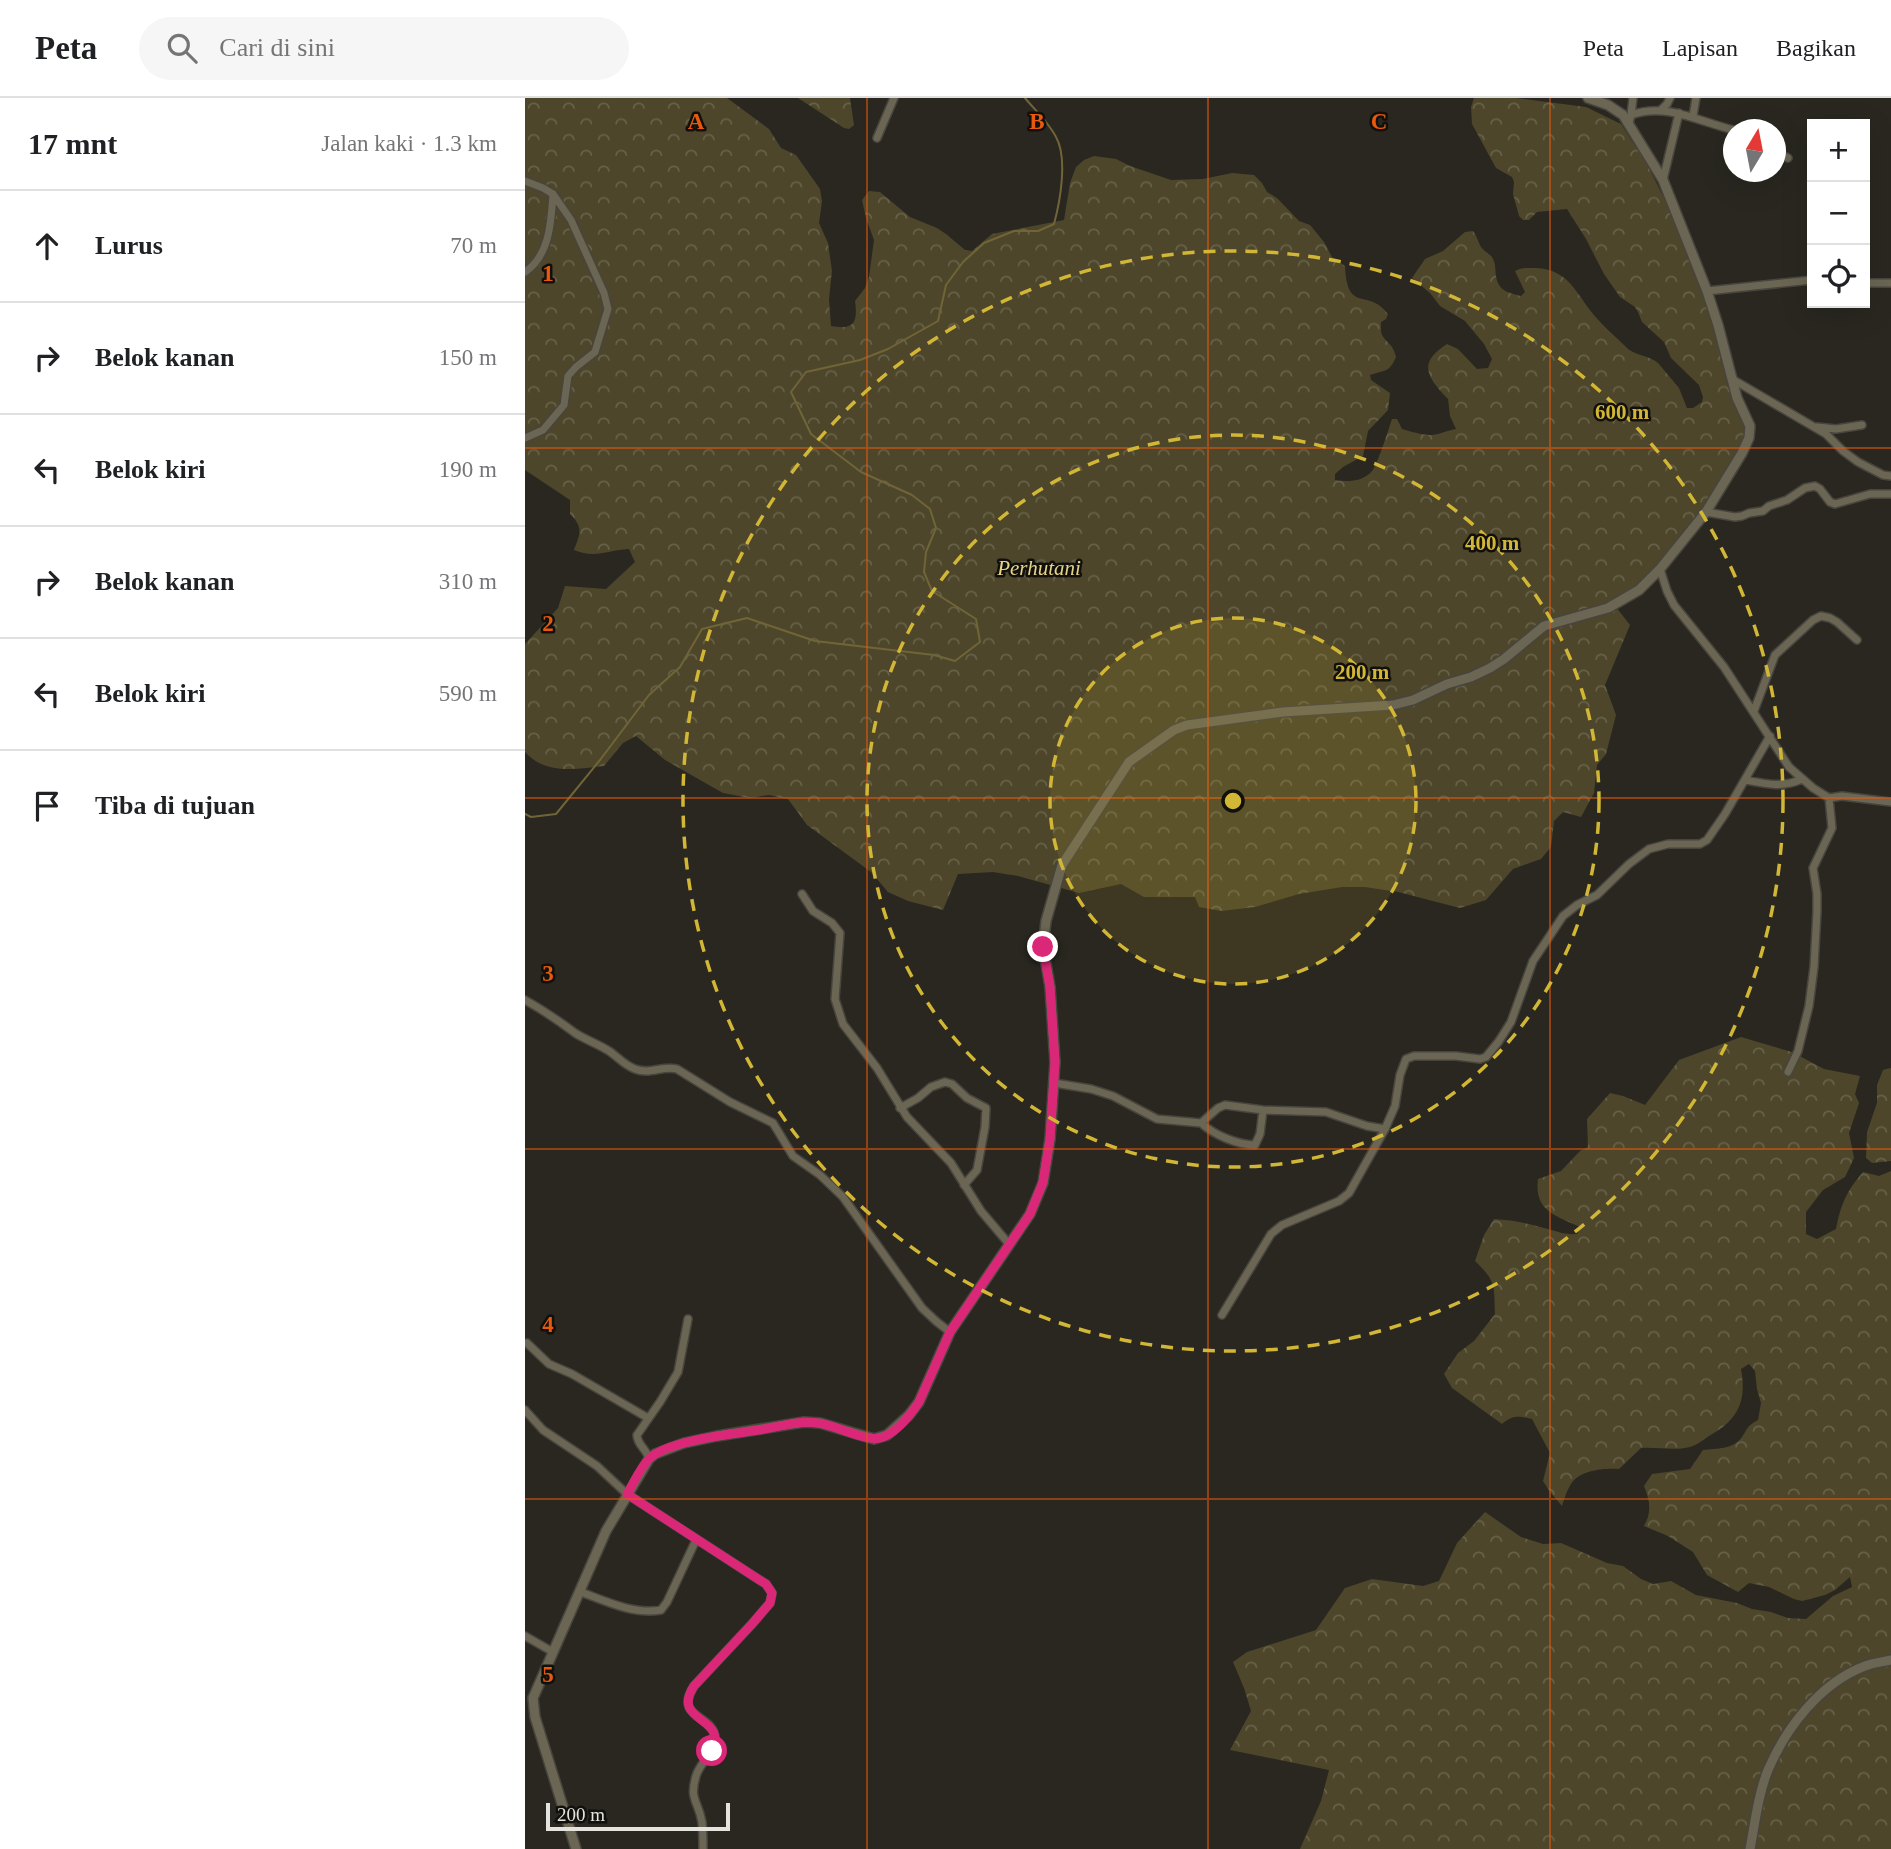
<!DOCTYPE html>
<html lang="id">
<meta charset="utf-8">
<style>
:root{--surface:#fff;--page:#f6f6f6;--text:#202124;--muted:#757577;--line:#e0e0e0}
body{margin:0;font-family:Georgia,serif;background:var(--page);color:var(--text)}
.controls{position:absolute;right:21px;top:21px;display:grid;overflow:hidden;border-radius:0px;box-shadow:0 7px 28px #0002}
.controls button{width:63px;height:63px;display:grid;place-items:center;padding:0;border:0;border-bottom:2px solid var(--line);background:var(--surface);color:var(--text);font:35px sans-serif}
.compass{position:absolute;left:1198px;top:21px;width:63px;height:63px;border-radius:50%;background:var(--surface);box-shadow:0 7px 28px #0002;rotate:10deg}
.scale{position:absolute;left:21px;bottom:18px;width:184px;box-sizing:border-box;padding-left:7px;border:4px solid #e4e3de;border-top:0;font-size:19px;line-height:24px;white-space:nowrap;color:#e4e3de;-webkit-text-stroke:5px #11100d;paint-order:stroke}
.stop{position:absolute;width:21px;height:21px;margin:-16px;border:5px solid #db2777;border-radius:50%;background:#fff}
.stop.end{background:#db2777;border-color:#fff;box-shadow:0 2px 7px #0008}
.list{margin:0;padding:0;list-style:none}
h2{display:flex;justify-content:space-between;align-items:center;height:91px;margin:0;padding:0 28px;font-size:30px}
h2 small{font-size:23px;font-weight:400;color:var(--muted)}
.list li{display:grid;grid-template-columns:46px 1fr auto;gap:21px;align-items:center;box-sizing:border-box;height:112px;padding:0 28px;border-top:2px solid var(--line)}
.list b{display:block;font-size:26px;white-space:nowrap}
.list em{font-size:23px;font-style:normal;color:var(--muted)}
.icon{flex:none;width:38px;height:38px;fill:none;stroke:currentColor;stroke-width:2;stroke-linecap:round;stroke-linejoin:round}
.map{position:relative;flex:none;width:1366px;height:1751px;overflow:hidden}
header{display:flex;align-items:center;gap:42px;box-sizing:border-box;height:98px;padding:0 35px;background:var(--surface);border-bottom:2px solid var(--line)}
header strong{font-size:33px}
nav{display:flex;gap:38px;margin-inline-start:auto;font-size:24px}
.search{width:490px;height:63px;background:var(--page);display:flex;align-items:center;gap:18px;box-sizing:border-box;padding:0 24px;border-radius:38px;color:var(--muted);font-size:26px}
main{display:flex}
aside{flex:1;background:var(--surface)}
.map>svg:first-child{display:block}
.forest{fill:url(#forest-crowns)}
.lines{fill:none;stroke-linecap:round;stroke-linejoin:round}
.stream{stroke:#716537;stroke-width:2}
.minor-casing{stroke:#47453e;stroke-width:10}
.tertiary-casing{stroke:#47453e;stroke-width:12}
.minor{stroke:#6b6653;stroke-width:7}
.tertiary{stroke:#6b6653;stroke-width:9}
.route{stroke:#db2777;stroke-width:9}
.grid{fill:none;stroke:#e8590c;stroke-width:2;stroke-opacity:0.55}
.ring{fill:none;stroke:#d2b635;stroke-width:3.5;stroke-dasharray:12 9}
.labels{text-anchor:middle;stroke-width:5;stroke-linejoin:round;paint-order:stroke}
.park-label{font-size:21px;font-style:italic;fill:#e6d489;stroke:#11100d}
.grid-label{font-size:23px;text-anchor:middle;font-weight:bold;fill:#e8590c;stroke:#11100d;stroke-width:5;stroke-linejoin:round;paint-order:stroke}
.centre{fill:#d2b635;stroke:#11100d;stroke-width:3.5}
.ring-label{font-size:21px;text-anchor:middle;font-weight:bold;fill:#d2b635;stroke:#11100d;stroke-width:5;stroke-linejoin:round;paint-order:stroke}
</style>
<header>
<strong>Peta</strong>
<div class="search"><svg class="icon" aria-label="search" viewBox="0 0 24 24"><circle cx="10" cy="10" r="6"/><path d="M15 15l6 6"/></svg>Cari di sini</div>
<nav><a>Peta</a><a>Lapisan</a><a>Bagikan</a></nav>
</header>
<main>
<aside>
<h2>17 mnt<small>Jalan kaki · 1.3 km</small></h2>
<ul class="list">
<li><svg class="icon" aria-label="ahead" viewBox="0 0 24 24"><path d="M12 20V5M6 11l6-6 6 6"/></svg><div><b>Lurus</b></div><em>70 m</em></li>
<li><svg class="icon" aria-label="right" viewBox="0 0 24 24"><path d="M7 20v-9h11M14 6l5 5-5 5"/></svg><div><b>Belok kanan</b></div><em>150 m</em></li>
<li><svg class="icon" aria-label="left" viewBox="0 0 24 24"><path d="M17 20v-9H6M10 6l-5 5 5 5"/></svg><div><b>Belok kiri</b></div><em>190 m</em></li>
<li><svg class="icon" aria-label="right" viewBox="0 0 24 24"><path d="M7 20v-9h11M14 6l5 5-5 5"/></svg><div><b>Belok kanan</b></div><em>310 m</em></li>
<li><svg class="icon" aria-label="left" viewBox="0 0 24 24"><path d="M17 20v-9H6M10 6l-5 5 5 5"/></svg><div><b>Belok kiri</b></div><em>590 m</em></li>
<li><svg class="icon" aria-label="arrive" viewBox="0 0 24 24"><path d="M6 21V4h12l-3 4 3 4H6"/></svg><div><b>Tiba di tujuan</b></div></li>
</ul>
</aside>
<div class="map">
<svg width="1366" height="1751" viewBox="0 0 1366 1751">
<defs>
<pattern id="forest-crowns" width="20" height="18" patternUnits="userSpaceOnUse" patternTransform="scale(1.75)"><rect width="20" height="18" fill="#4d462a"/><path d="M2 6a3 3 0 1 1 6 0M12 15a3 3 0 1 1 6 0" fill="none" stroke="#666148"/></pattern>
</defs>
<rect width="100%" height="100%" fill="#292720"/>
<path class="forest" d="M0 0H202L244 31 256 50 271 57 295 91 297 103 294 125 303 145 307 173 304 201 306 228C329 232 333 225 330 203L340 190 344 179 349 142 341 120 337 102 344 93 355 94 385 119 412 130 421 136 440 152 447 153 467 136 539 122 545 85 551 69 559 62 569 58 591 61 605 68 646 82 678 81 707 75 729 77 737 85 742 94 752 100 774 123 785 127 799 144 807 159 820 168C822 217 843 189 863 216L861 221 856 224C855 240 858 238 867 249 869 252 870 256 871 259 864 275 860 272 845 277L846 282 865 295 863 312 843 333 838 358 818 369 810 376V382C822 384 838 384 847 373 852 368 864 330 867 321H872L877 331C888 334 902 339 913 336 920 334 924 332 931 331L925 318 923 301C902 279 892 265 922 246L933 251 952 271 963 270 967 261 959 246 940 223 915 208 905 195 887 180 900 161 918 153 940 134 948 133C952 138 953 144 956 149 959 154 966 156 968 161 971 167 970 172 971 178 973 193 984 195 996 198L1000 194 990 173C997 169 1003 170 1011 170 1043 171 1051 195 1068 216 1078 228 1092 240 1103 251 1112 258 1124 257 1133 265L1154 290 1162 310H1168L1177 304 1178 299 1174 287 1146 260 1139 244 1117 224 1113 214 1110 209 1095 199 1079 176 1061 141 1042 111 1012 114 1004 122H998L994 118 988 96 989 84 987 79 971 70 947 26 946 9 949 0H991L1061 9 1096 26 1123 68 1149 120 1177 188 1207 293 1222 337 1191 392 1153 444 1113 489 1087 504 1105 527 1080 587 1091 617 1081 656 1072 667 1069 695 1056 719 1038 714 1029 723 1026 749 1016 761 988 771 961 802 935 810 873 794 840 789H817L774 796 730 809 696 813 674 809 670 799H619L596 786 554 795 493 778 468 774 433 776 418 812 383 803 363 794 346 774 282 727 263 701 244 697 225 700 198 695 140 662 111 638 98 645 79 668C51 671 20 677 0 654V546L33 510 40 488 81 491 110 464 104 451C83 452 70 461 49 452 55 435 59 430 45 416V402L0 372Z
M273 0H325L329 27 324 31 319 30Z
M1216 939 1267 954 1299 971 1335 978 1330 996 1334 1005 1324 1035 1329 1060 1320 1079 1298 1092 1281 1114V1136L1292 1141 1311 1131C1316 1106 1321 1094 1338 1074L1354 1078 1366 1073V1751H775L796 1703 804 1672 705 1652 726 1613 719 1590 708 1564 722 1554 791 1532 820 1490 847 1481 898 1488 914 1483 932 1445 960 1414 996 1439 1018 1446 1036 1445 1082 1465 1098 1468 1116 1481 1128 1486 1146 1483 1171 1497 1212 1505 1227 1511 1246 1514 1263 1520 1281 1521 1308 1498 1327 1489 1325 1479 1310 1492 1300 1497 1277 1503 1269 1501 1244 1489 1224 1485 1213 1494 1182 1477 1168 1454 1143 1438 1119 1428C1127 1414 1125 1403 1119 1388L1127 1376 1165 1371 1178 1352C1192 1350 1208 1352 1217 1339 1224 1329 1221 1329 1233 1322L1236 1305 1232 1291 1230 1273 1224 1266 1216 1271C1222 1303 1213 1322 1184 1338 1178 1342 1172 1347 1165 1349 1150 1353 1132 1349 1116 1350L1094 1371C1079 1370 1055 1372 1046 1386 1042 1392 1039 1401 1037 1408L1025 1394 1018 1383 1025 1355 1007 1321C994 1318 988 1317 977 1326L927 1290 919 1276 933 1255 949 1243 970 1216C969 1187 971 1183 950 1163L959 1137 969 1121C986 1122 1002 1125 1019 1130 1031 1133 1039 1137 1052 1136L1055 1129C1030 1117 1009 1113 1013 1081L1036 1073 1055 1053 1063 1049 1062 1021 1085 995 1098 998 1120 1007 1154 962Z
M1366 970V1063L1347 1065 1341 1060 1342 1034 1352 1005V987L1358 972Z"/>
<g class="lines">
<path class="stream" d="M0 716 6 719 31 716 75 662 124 597 155 569 177 531 222 520 290 543 409 557 430 563 455 544 451 521 407 493 399 474 401 454 411 430 405 411 387 397 336 374 286 336 266 294 281 274 335 262 363 251 413 223 421 187 438 164 459 145 489 133H513L529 126C535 104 543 60 531 39 524 25 510 12 500 0"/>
<defs>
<path id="minor" d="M1135 13 1142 6 1145 0
M1106 17 1108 0
M1168 18 1171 0
M1104 25 1106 17C1142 4 1174 24 1209 32
M352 40 369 0
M1251 54 1263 60
M1138 82 1154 15
M0 83 18 90 28 96 46 122 79 195 83 211 70 254 51 269 43 278 39 307 18 332 0 340
M0 174C25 157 26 124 28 96
M1340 185H1366
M1182 193 1287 182
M1207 281 1301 336 1318 353 1333 364 1358 377 1366 378
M1292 329 1311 331 1337 327
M1181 414 1210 419 1217 418 1224 415 1238 413 1244 408 1262 402 1280 390 1290 388 1295 391 1305 404 1310 406 1345 396H1366
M1135 471 1142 493 1149 507 1199 569 1264 669 1288 690 1304 700 1317 698 1366 704
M1229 613 1250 557 1288 522 1296 518 1305 520 1312 524 1332 542
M1220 682C1241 686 1258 690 1277 681
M277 796 288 813 307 825 315 835 310 901 318 926 352 970 382 1019 426 1065 456 1113 484 1146
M0 902C18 912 34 923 50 935 61 942 73 946 84 953 93 959 99 967 110 971 125 977 138 967 152 971L205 1004 248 1025 268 1058 295 1077 318 1099 397 1210 412 1224 425 1234
M1263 974 1273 953 1284 908 1289 869 1292 813V796L1288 770 1307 730 1304 700
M529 985 566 991 588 998 632 1021 676 1025 693 1010 700 1007 738 1012 801 1014 842 1028 860 1031 870 1008 875 977 881 961 889 958H931L955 961 961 959 974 943 986 924 1008 863 1038 818 1052 807 1072 797 1104 766 1124 751 1143 746H1175L1182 742 1200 716 1245 638
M375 1010 393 1000 406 989 420 984 427 986 442 1000 461 1010 460 1029 452 1072 439 1087
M676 1025C689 1037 713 1047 730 1047L735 1036 738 1012
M697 1217 746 1136 757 1127 814 1103 824 1095 860 1031
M2 1245 24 1266 47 1276 123 1320
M0 1312 18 1332 72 1368 102 1396 233 1481 241 1486 247 1495 245 1505 227 1526 169 1588C148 1621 189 1616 190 1640 191 1654 175 1664 171 1678 164 1702 173 1702 177 1724 178 1733 178 1742 178 1751
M124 1361C122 1351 112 1347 112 1337L135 1304 153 1274 163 1221
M56 1494C80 1503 109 1517 136 1512L142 1504 171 1442
M0 1538 28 1554"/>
<path id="tertiary" d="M51 1751 10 1619 8 1600 81 1433 124 1361 130 1356 159 1345 192 1338 279 1324 295 1325 349 1341 362 1337 384 1317 394 1304 425 1234 505 1116 518 1085 525 1041 530 964 525 889 518 849 521 823 537 767 604 664 649 632 662 627 758 614 868 607 888 602 922 586 946 579 965 570 979 561 1019 528 1083 510 1114 492 1135 471 1181 414 1217 355 1224 340 1225 328 1212 300 1193 227 1182 193 1138 82 1098 17 1083 7 1063 0
M1225 1751C1230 1725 1233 1697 1243 1672 1261 1630 1295 1585 1340 1568 1348 1565 1357 1564 1366 1562"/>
</defs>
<use href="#minor" class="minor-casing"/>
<use href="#tertiary" class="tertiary-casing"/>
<use href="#minor" class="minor"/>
<use href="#tertiary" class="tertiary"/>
</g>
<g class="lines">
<path class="route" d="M187 1653C204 1618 145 1625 169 1588L227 1526 245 1505 247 1495 241 1486 233 1481 102 1396C109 1385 115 1369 125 1360 144 1342 208 1336 234 1332 254 1329 273 1322 293 1325 310 1327 342 1344 355 1340 371 1336 386 1316 394 1304L425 1234 505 1116 518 1084 525 1041 530 964 525 889 518 849"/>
</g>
<path class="grid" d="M342 0V1751M683 0V1751M1025 0V1751M0 350H1366M0 700H1366M0 1051H1366M0 1401H1366"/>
<circle cx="708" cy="703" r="183" fill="#d2b635" fill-opacity=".12"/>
<g class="ring">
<circle cx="708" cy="703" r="183"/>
<circle cx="708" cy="703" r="366"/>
<circle cx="708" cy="703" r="550"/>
</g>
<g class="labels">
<g class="park-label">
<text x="514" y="477">Perhutani</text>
</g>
</g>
<g class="grid-label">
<text x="171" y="31">A</text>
<text x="512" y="31">B</text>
<text x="854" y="31">C</text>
<text x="23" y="183">1</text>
<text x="23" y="533">2</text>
<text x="23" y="883">3</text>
<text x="23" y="1234">4</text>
<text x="23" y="1584">5</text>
</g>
<circle cx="708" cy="703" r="10" class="centre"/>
<g class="ring-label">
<text x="1097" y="321">600 m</text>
<text x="967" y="452">400 m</text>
<text x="837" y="581">200 m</text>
</g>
</svg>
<div class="controls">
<button>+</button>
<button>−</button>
<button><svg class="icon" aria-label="locate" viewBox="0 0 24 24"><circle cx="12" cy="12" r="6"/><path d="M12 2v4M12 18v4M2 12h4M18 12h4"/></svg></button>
</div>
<svg class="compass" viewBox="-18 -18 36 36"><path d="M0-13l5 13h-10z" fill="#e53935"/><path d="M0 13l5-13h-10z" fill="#757577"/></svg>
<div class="scale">200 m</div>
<div class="stop" style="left:187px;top:1653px"></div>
<div class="stop end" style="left:518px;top:849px"></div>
</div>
</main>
